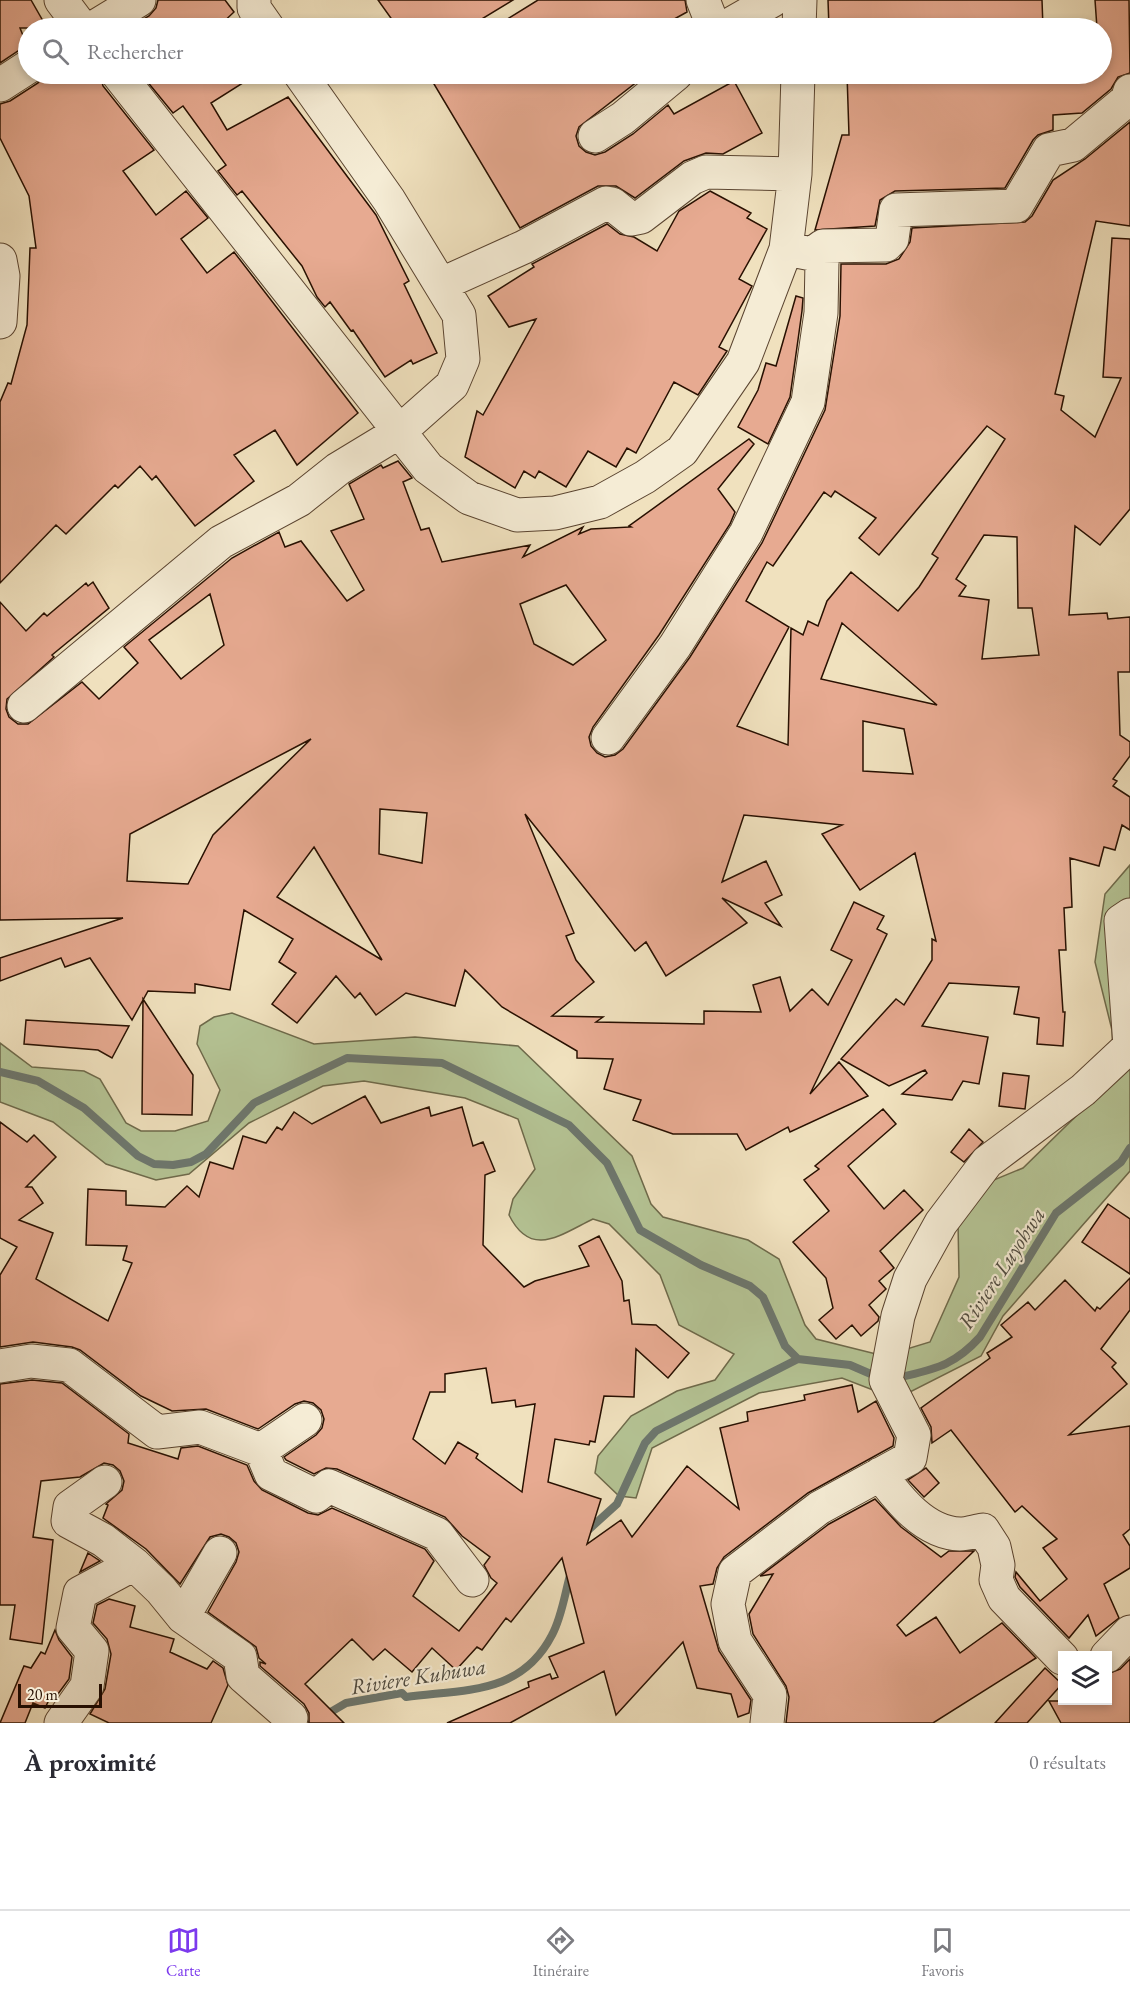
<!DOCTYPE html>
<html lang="fr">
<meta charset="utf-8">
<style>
:root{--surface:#fff;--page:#f2f2f3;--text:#2b2b33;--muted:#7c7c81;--line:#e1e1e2;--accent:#7c3aed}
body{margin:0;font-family:"EB Garamond",serif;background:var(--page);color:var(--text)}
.controls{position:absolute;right:18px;bottom:18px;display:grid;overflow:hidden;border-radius:0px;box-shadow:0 3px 9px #0003}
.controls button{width:54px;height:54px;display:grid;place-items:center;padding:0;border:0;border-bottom:2px solid var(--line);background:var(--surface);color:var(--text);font:30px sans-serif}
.scale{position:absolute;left:18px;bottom:15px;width:84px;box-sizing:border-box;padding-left:6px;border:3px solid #281001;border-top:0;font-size:16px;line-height:21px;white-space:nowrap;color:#281001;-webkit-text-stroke:4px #f5ecd5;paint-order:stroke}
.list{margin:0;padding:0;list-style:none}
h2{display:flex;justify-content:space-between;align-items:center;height:78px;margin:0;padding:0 24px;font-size:26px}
h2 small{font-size:20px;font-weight:400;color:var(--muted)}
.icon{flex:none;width:33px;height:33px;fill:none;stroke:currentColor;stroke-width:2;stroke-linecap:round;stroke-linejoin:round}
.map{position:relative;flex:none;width:1130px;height:1723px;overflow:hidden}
.search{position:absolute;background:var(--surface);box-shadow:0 3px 9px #0003;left:18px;right:18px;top:18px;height:66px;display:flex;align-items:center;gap:15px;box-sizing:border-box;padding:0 21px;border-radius:33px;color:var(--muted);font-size:22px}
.sheet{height:186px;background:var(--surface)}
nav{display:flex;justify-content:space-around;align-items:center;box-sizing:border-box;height:84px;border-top:2px solid var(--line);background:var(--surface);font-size:16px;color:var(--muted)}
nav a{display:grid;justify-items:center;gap:3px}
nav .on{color:var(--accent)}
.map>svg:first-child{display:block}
.green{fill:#b5c495;stroke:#6e6a4b;stroke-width:1.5}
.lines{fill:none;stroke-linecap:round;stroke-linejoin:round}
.stream{stroke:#6d776e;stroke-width:8}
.building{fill:#e7aa91;stroke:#281001;stroke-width:1.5;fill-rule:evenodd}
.minor-casing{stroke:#5a4430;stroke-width:35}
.minor{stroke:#f5ecd5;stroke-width:33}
.labels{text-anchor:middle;stroke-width:4.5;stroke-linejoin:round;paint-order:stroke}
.water-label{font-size:22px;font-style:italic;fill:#504c41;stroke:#f5ecd5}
</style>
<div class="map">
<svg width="1130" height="1723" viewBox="0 0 1130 1723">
<rect width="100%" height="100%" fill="#f0e1be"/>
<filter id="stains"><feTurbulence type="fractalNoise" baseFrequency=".00333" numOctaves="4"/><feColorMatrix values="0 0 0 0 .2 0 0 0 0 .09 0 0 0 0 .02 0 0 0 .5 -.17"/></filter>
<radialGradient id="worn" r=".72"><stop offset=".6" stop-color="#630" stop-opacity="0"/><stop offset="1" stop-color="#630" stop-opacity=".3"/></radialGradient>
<path class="green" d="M1130 865V1171L1003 1316 981 1356 908 1393 873 1390 842 1378 759 1393 652 1448 636 1498 619 1496 595 1473 598 1456 631 1416 677 1391 715 1380 734 1354 679 1325 660 1275 609 1224 593 1219C560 1235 531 1259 509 1215L513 1199 535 1169 518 1119 465 1098 364 1081 323 1086 249 1123 189 1174 156 1180 106 1164 53 1122 0 1102V1043L32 1067 84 1071 100 1079 126 1123 141 1131H175L208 1121 220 1090 197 1044 200 1026 214 1017 232 1013 314 1044 415 1037 518 1046 632 1156 651 1204 663 1217 748 1240 779 1259 805 1325 816 1339 884 1356 930 1342 959 1277 958 1222 972 1189 1023 1168 1114 1079 1112 1030 1095 962 1105 894Z"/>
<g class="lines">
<path class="stream" d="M0 1072 38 1081 84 1108 138 1156 154 1164 173 1165 191 1162 206 1154 254 1103 347 1058 442 1063 569 1125 607 1163 640 1230 701 1265 750 1286 763 1297 785 1346 798 1359 850 1365 880 1378
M893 1379C932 1369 952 1368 980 1337L1056 1213 1121 1162 1130 1148
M585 1533 617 1504 645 1443 656 1431 798 1359
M312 1723 346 1703 402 1693 406 1697C465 1689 521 1695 552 1635 562 1617 565 1592 571 1572"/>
</g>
<path class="building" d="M0 0H31L47 28H20L28 48 18 51 0 63Z
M158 0H225L234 12 217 28H128L149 16 156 8Z
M378 0H513L467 28H398Z
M538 0H685L687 12 658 28H493Z
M828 0H1042L1043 28H829Z
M1095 0H1129L1130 73 1118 77 1111 89 1082 113 1053 115V130L1038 135 1033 140 1005 188 895 191 880 200 875 226 815 230 842 135H849L847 74H1101V28H1097Z
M45 74H100L103 86 154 150 123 171 156 215 186 191 208 218 181 239 207 273 234 252 358 413 297 465 275 430 234 455 254 481 195 526 156 476 152 480 140 466 118 488 115 485 66 534 56 525 0 583V402L8 383 11 384 27 325 30 248H36L29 196 0 138V104L10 101 38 83Z
M141 74H257L211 103 227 130 288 97 376 215 409 281 404 284 437 353 413 364 411 360 385 377 353 330 351 331 330 302 325 307 317 297 302 266 242 191 237 195 218 171 226 165 183 106 173 113Z
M428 74H647L579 127 576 136 579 146 586 152 595 155 605 152 633 134 668 105 674 114 734 81 762 133 723 154 706 153 684 161 635 198 616 186H598L520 228Z
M1130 122V226L1096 221 1055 394 1064 396 1061 410 1095 437 1121 378 1103 377 1112 238 1130 239V509L1100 545 1075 526 1069 615 1107 613 1108 619 1130 617V672H1118L1120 735 1130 742V756L1113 779 1117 781 1113 786 1130 797V830L1122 825 1115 850 1104 847 1099 866 1070 858 1072 907 1064 908 1066 950H1059L1063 1012H1065L1063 1046 1037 1044 1039 1018 1014 1014 1019 987 949 983 922 1026 988 1037 979 1084 963 1081 952 1100 902 1094 927 1073 925 1070 889 1086 841 1059 896 999 904 1005 932 960V939L936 941 915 853 860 890 822 834 842 825 744 815 722 882 766 861 782 895 765 903 781 926 722 898 747 923 666 976 646 942 635 951 525 814 574 933 566 936 576 960 594 982 552 1016 603 1017 596 1022 704 1024V1011L761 1012 753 985 780 977 790 1011 812 989 828 1005 852 960 831 950 854 902 884 916 877 929 887 934 810 1094 839 1062 868 1096 790 1132 788 1127 746 1150 737 1134H673L633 1120 641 1100 604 1089 613 1059 577 1058V1051L502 1007 465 970 455 1006 406 993 376 1015 360 993 355 998 336 976 297 1023 272 1004 296 973 279 962 293 939 244 910 230 990 195 984V993L148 991 132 1020 90 958 65 967 61 958 0 981V958L123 918 0 920V602L26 631 44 613 47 616 86 583 88 586 93 582 109 608 52 655 54 657 7 699 6 709 9 717 18 724H28L82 682 99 699 138 663 124 647 232 558 279 532 285 547 301 541 347 601 364 590 331 531 364 519 349 484 381 465 383 468 398 461 412 478 403 482 421 530 429 528 442 562 530 545 523 557 583 527 579 534 591 529 631 527 629 526 749 439 754 444 718 489 735 512 730 524 659 635 593 727 589 737 591 746 597 753 605 757 615 755 623 749 690 657 762 543 825 410 840 316 841 264H886L899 259 910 242 912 228 1025 222 1032 216 1053 180 1085 159ZM987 426 1005 439 932 554 938 558 919 587 898 611 851 572 827 601 818 626 808 621 803 635 791 628 788 745 737 726 789 627 746 601 767 562 773 566 824 492 831 497 835 491 876 518 859 538 879 555ZM984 535 1017 537 1018 608H1032L1039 655 982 659 989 600 959 596 966 586 956 579ZM566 585 606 640 573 665 534 644 520 604ZM210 594 224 645 181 679 149 640ZM842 623 937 705 821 679ZM863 721 904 729 913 774 863 771ZM311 739 213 835 188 884 127 881 130 834ZM380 809 427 813 422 863 379 854ZM314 847 382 960 277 897Z
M710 191 751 213 747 218 767 229 739 279 752 286 719 347 727 351 698 395 674 382 636 453 627 448 616 467 588 451 566 487 539 471 535 478 524 471 515 488 465 457 477 411 483 415 536 319 509 327 488 296 534 267 532 264 607 224 620 234 634 237 657 251 679 211Z
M796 296 803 298 802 311 790 397 768 444 738 427 758 390 766 363 776 366Z
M143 999 193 1075 192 1115 142 1114Z
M26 1020 59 1022 129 1026 112 1058 98 1050 24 1044Z
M1003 1073 1029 1076 1025 1109 999 1106Z
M365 1096 381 1123 429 1107 431 1116 462 1107 473 1146 483 1142 495 1171 485 1175 483 1245 524 1287 535 1281 589 1266 579 1246 599 1236 622 1281 624 1301 629 1300 632 1324 656 1325 689 1353 668 1378 636 1349 634 1397 604 1396 595 1442 590 1441 589 1445 555 1439 548 1482 601 1499 587 1544 621 1520 632 1537 687 1466 739 1509 720 1428 748 1421 747 1412 805 1400 804 1395 852 1385 858 1412 876 1401 894 1438 893 1446 808 1493 724 1557 717 1568 713 1584 700 1586 719 1651 751 1700 749 1713 738 1717 731 1694 697 1688 683 1642 616 1715 604 1671 510 1723H447L529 1687 528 1682 550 1674 552 1679 558 1677 549 1657 584 1643 562 1558 511 1622 506 1618 482 1650 477 1647 456 1670 432 1648 412 1672 385 1649 373 1660 352 1639 305 1684 344 1723H309V1713L304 1704 260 1666V1662L266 1664 259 1658 256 1647 208 1612 236 1562 239 1552 236 1543 229 1537 221 1534 210 1537 180 1584 146 1549 103 1518 108 1505 106 1504 122 1490 124 1481 120 1471 113 1465 104 1463 80 1477 41 1481 33 1537 53 1540 42 1644 10 1639 15 1605H0V1384L32 1380 62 1383 129 1434 128 1443 178 1459 181 1448 198 1446 247 1465 254 1481 262 1490 308 1513 318 1515 332 1508 425 1549 434 1561 413 1596 459 1631 497 1583 491 1578 484 1565 490 1557 462 1536 445 1517 337 1469 326 1468 314 1474 286 1460 284 1457 316 1435 322 1428 324 1419 321 1410 313 1403 304 1401 295 1404 258 1429 206 1409 172 1411 141 1396 80 1350 72 1347 33 1342 0 1347V1275L17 1247 0 1238V1122L27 1142 34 1135 56 1157 26 1187H32L43 1203 19 1220 53 1233 36 1279 108 1321 132 1263 123 1260 127 1246 86 1245 88 1189 126 1191V1205L165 1207 187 1186 199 1197 210 1162 233 1169 243 1136 266 1143 277 1127 282 1130 294 1112 312 1124ZM486 1368 492 1403 515 1400 516 1407 535 1404 522 1492 476 1458 478 1454 458 1442 445 1464 413 1439 430 1392H445V1374Z
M883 1109 896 1124 848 1166 884 1209 904 1190 923 1210 880 1251 894 1268 879 1281 886 1289 869 1305 879 1317 878 1321 861 1336 852 1325 836 1339 819 1320 833 1308 826 1278 793 1242 829 1211 804 1180 819 1169 815 1166Z
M969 1129 983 1142 964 1162 951 1152Z
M1108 1204 1130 1219V1274L1082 1242Z
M1130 1278V1310L1101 1349 1116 1363 1112 1367 1127 1384 1069 1435 1130 1426V1529L1123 1535 1130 1546V1568L1104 1584 1119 1618 1096 1636 1088 1615 1069 1638 1020 1587 1015 1577 1016 1572 1040 1601 1067 1579 1043 1548 1057 1539 1022 1506 1015 1512 951 1430 932 1443 931 1427 921 1408 990 1358 987 1353 1012 1337 1001 1325 1028 1302 1035 1310 1065 1280 1095 1311 1097 1307 1100 1309Z
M926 1468 939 1483 924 1497 908 1480Z
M875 1499 901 1527 941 1557 949 1551H974L897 1625 906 1636 936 1617 960 1653 1002 1623 1036 1658 933 1723H786L789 1697 786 1686 753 1634 749 1614 773 1574 760 1576 829 1524Z
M88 1553 100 1561 80 1572Z
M109 1599 135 1606 130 1627 174 1639 170 1652 207 1669 213 1661 223 1668 228 1685 211 1723H109L90 1714 105 1689 111 1654 107 1639 93 1623 97 1605Z
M55 1630 59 1640 72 1657 69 1679 55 1698 51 1696 45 1708 33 1703 25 1723H0L24 1666 31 1668 41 1652 45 1654Z
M1130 1659V1723H1061L1049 1701H1107V1674L1120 1669Z
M1045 1668 1062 1684 1027 1723H995Z"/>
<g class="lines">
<defs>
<path id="minor" d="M61 0 82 28
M254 0V8L268 28
M703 0 714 28
M93 28 139 0
M724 28 773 0
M799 28 800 0
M118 74 428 468 469 498 517 515 555 513 600 502 645 477 682 451 743 362 786 249 795 174 798 74
M0 85 28 67
M595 136 623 118 676 74
M812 254 823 246 886 245 892 239 896 210 1016 206 1049 150 1073 145 1127 100 1130 91
M0 260 3 276 0 322
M442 284 524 247 606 203 612 204 631 219 641 217 692 178 706 172 795 174
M24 706 221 542 299 500 338 469 399 432 452 385 463 359 459 315 389 200 300 74
M608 738 675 646 746 533 808 402 821 313 822 261 812 254 786 249
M0 1366 31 1361 69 1365 157 1432 200 1427 261 1450 305 1420
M261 1450 271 1474 316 1496 329 1486 437 1534 472 1580
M880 1474C899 1500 925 1533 960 1534 967 1534 976 1531 983 1530L994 1547 998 1565 996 1580 1004 1598 1062 1658
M105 1482 70 1507 68 1521 103 1540 134 1564 161 1590 183 1617 240 1657 243 1676 291 1718 289 1723
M183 1617 220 1553
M1107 1656 1130 1632
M61 1723 87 1686 92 1651 73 1628 80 1593 134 1564
M767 1723 770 1695 735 1641 728 1604 735 1572 819 1508 910 1458 914 1435 886 1380 898 1316 910 1279 941 1223 987 1162 1083 1090 1130 1046 1121 921 1130 915"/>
</defs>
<use href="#minor" class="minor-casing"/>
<use href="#minor" class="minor"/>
</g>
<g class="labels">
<g class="water-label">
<text transform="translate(1001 1268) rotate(-57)" y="8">Riviere Luyohwa</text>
<text transform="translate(418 1676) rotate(-9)" y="8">Riviere Kuhuwa</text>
</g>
</g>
<rect width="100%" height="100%" filter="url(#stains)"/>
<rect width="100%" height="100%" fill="url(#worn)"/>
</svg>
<div class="controls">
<button><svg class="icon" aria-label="layers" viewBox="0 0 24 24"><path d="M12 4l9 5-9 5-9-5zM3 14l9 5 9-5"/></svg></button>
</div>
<div class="scale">20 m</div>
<div class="search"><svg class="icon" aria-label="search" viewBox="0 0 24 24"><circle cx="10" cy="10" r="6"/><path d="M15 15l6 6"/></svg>Rechercher</div>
</div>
<section class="sheet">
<h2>À proximité<small>0 résultats</small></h2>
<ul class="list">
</ul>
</section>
<nav>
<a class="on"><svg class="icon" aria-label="map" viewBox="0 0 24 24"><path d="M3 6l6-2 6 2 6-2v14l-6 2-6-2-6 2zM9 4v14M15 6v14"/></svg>Carte</a>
<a><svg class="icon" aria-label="directions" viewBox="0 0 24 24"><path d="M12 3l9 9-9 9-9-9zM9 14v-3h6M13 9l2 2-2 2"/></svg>Itinéraire</a>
<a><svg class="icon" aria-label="saved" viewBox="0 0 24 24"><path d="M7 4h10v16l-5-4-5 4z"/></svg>Favoris</a>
</nav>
